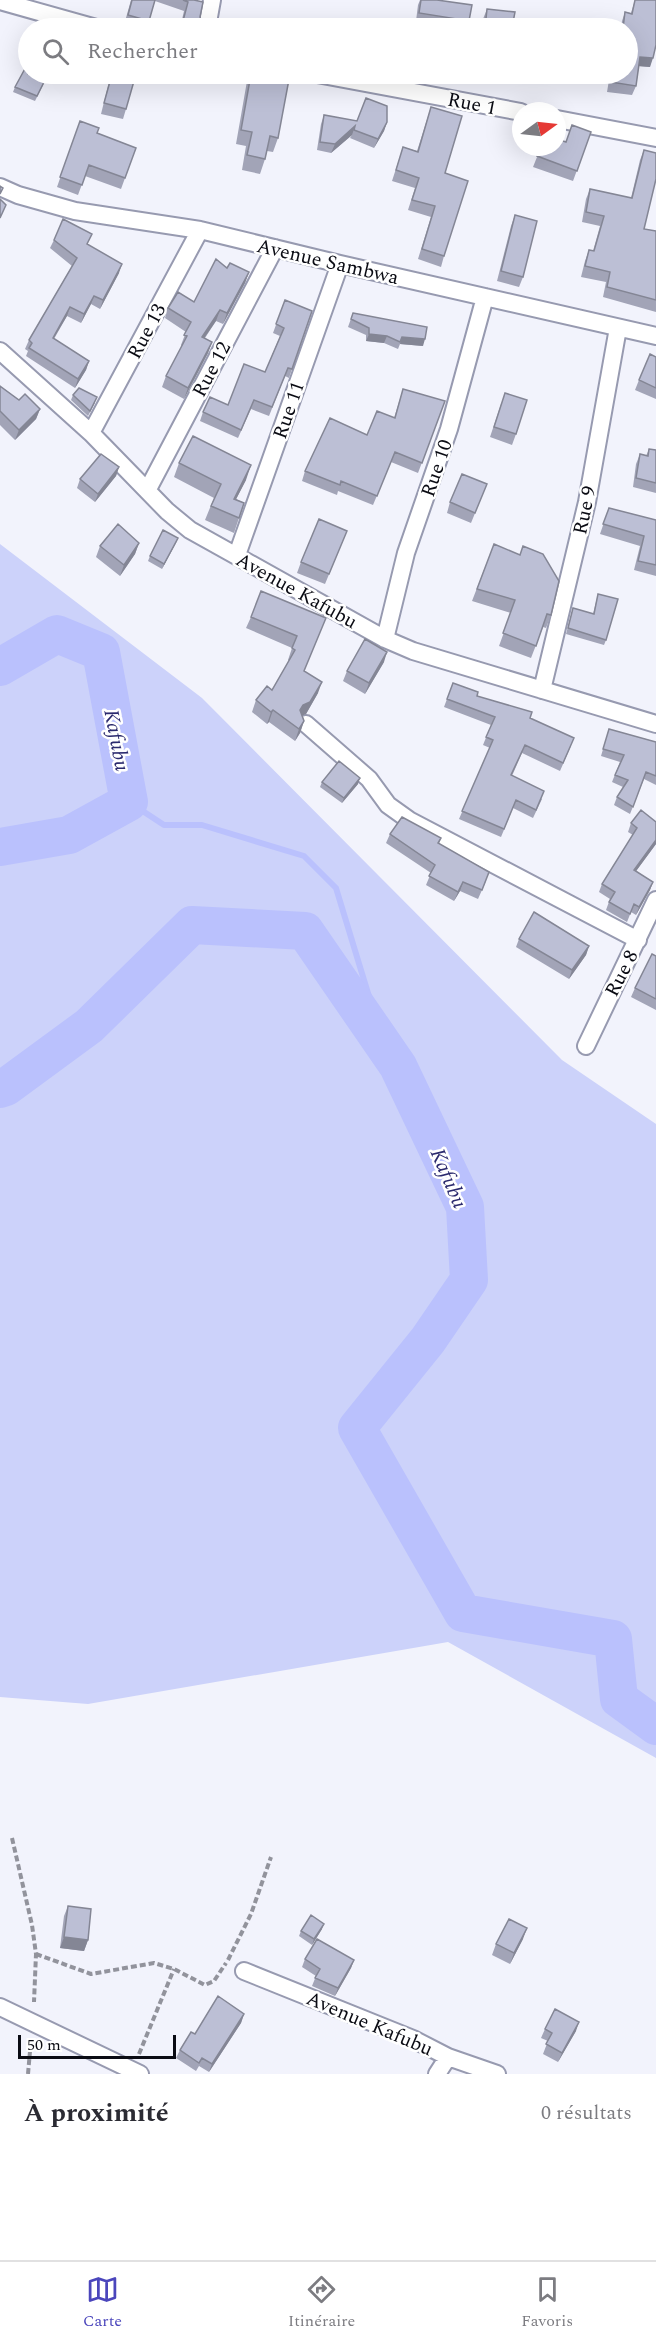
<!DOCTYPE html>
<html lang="fr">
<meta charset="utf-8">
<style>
:root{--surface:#fff;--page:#f2f2f3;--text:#2b2b33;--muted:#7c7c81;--line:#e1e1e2;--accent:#4b46bc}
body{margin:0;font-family:Spectral,serif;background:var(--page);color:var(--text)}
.compass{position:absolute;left:512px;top:102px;width:54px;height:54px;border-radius:50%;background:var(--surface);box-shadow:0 6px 24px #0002;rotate:75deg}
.scale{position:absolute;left:18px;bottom:15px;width:158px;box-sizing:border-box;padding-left:6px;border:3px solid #0a0b13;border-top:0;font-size:16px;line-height:21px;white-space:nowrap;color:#0a0b13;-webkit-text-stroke:4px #fff;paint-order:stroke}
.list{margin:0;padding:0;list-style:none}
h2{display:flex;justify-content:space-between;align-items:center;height:78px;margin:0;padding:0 24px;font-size:26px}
h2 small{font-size:20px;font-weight:400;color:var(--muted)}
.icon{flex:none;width:33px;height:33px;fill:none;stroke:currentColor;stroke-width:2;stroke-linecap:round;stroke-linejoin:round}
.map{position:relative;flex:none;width:656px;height:2074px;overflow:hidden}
.search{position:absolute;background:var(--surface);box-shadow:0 6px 24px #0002;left:18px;right:18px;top:18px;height:66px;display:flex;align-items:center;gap:15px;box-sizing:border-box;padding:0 21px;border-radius:33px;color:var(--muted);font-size:22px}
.sheet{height:186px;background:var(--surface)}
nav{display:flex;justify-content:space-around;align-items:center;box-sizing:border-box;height:84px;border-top:2px solid var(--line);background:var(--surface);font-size:16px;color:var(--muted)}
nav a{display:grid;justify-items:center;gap:3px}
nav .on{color:var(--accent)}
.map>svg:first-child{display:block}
.green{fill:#ccd2fa}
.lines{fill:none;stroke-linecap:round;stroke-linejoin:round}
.stream{stroke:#bac1fd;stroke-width:6}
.river{stroke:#bac1fd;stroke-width:38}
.minor-casing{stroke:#979ab0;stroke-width:20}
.path{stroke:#92939c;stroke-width:4;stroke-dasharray:6 3;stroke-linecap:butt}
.minor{stroke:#fff;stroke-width:16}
.wall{fill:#a2a4b7}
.shaded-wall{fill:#848695}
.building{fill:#bcbfd5;stroke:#848695;stroke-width:1.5}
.labels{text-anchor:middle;stroke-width:5;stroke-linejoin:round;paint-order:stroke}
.street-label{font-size:20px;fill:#0a0b13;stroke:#fff}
.water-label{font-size:21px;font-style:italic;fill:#2b2a6e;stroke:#fff}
</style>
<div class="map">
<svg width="656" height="2074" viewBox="0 0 656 2074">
<rect width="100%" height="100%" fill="#f2f3fc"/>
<path class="green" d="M0 544 202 698 562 1060 656 1124V1758L448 1642 88 1704 0 1697Z"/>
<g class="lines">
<path class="stream" d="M129 802 164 825H202L304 856 336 888 385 1049"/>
<path class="river" d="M0 667 57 634 101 652 129 802 69 835 0 847
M0 1089 6 1087 89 1026 192 925 305 931 398 1066 465 1207 469 1280 428 1340 357 1428 463 1613 613 1639 619 1699 656 1726"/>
<defs>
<path id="minor" d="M0 1 96 28
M207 28 212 0
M317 74 521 112
M557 119 656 138
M0 187 18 195 75 211 200 230 340 264 656 336
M0 351 91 433 167 511 190 530 385 639 413 651 656 724
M91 433 200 230
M148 489 275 248
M237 555 340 264
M385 639 406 553 449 429 485 297
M542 690 587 502 618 328
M306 724 369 779 388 805 409 820 638 940
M586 1046 656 900
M244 1971 413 2039 448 2057 497 2074
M0 2007 140 2074
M437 2074 448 2057"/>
</defs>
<use href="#minor" class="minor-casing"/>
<path class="path" d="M12 1838 32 1925 36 1954 34 2002
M36 1954 91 1974 154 1963 174 1969 205 1985 214 1981 226 1963
M228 1960 251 1914 271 1857
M139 2054 174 1969
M28 2074 31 2040"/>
<use href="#minor" class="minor"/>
</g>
<path class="wall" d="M131 0H194L202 25 201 28H180L184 11 155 1 146 28H138L124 25Z
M420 0H437L469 21 467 28 416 21 418 5Z
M635 0H656L650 67 639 66 636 86 632 95 607 92 610 74H627V28H621L622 21 625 12 631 13Z
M487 9 512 28H482L483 19Z
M111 74H136L126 109 123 119 101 114Z
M250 74H251L278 138 273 152 267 151 265 159 260 174 242 170 246 146 236 144 247 81Z
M45 81 35 101 13 92 15 87Z
M431 107 445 173 444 256 441 267 418 259 431 217 408 210 415 188 392 181 403 147 417 151Z
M324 115 357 121 387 122 384 131 374 148 350 138 352 135 331 153 317 150 321 124Z
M80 121 97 133 136 148 121 189 85 176 78 195 57 187Z
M591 132 573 181 533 167 541 147 566 142Z
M644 150V229L656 231V312L603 297 606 282 581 277 585 261 589 250 593 251 600 226 582 222 586 199 590 189 631 198 640 160Z
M515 215 523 277 519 287 497 281 511 226Z
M54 240 88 244 119 273 100 309 91 304 81 323 67 316 54 339 89 361 86 370 75 388 26 356 28 351 25 349 29 340 72 266 50 248Z
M227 268 249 272 245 283 223 324 216 321 205 338 212 342 208 353 184 399 162 387 166 376 182 346 181 345 186 332 165 318 168 308 194 302Z
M285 300 312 311 289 378 285 376 269 416 251 409 238 438 200 421 203 412 228 405 265 372 280 336 273 333Z
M353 313 423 346 400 344 398 349 384 343 366 341V335L348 327Z
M656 357V399L635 390 639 380Z
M0 386 19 400 40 409 36 419 15 440 0 425Z
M403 389 445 401 418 473 391 462 373 505 338 491 337 495 302 481 305 471 367 435 394 418Z
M73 395 95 403 88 416 71 400Z
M501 404 516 434 512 445 490 437Z
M649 449 656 450V493L633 487 636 464 640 454 646 456Z
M179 463 246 480 236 499 244 503 234 533 205 520 214 498 174 477Z
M119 467 116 476 95 502 77 488 80 479Z
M487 484 471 523 447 513 450 502Z
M609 508 656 520V576L634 570 640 546 600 534Z
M347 531 325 584 297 573 301 562Z
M178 538 162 569 148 561 150 556Z
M139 543 135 554 120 576 96 557 100 546Z
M494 544 551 615 546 628 543 627 531 658 499 646 511 613 472 601Z
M598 594 606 640 604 645 566 634 573 608 593 614Z
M251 617 321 630 304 671 318 693 306 714 302 715 304 721 300 733 295 741 269 722 267 724 252 712 256 700 272 690 289 661 288 660 292 648 246 628Z
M384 662 365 694 343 681 347 671Z
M453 683 477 696 530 718 571 746 560 771 522 753 512 776 542 799 533 818 513 808 501 837 459 819 490 748 483 745 491 725 444 707Z
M609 729 656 742V785L644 779 630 814 614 805 617 797 623 787 612 782 620 762 601 756Z
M322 782 358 784 342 803 320 787Z
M631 823 656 844 636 871 653 882 650 890 636 915 631 912 627 922 606 910 610 899 599 892 602 884 633 835 628 832Z
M390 834 441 838 439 844 486 881 478 899 460 891 454 901 426 885 431 873 386 843Z
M519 939 589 946 586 955 569 979 516 947Z
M656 956V1010L631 997 635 988Z
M68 1906 88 1940 84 1951 60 1948 64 1916Z
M322 1929 312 1945 299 1936 301 1931Z
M523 1939 510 1964 492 1955 496 1944Z
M305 1959 354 1960 351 1968 335 1996 312 1986 316 1976 302 1967Z
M244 2014 241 2023 209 2072 199 2066 196 2071 176 2058 180 2050 195 2034Z
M545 2029 576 2031 558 2062 543 2054 548 2041 541 2038Z"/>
<path class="shaded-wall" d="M640 57 653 58 650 67 637 66Z
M387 122 384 131 374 148 378 139Z
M355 126 352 135 331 153 335 144Z
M122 264 119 273 100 309 103 300Z
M249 272 245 283 223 324 227 313Z
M94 296 91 304 81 323 84 314Z
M70 307 67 316 49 346 53 338Z
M220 310 216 321 198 347 202 337Z
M369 334 387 336 384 343 366 341Z
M402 337 425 339 423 346 400 344Z
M212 342 208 353 184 399 188 388Z
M89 361 86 370 75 388 78 379Z
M40 409 36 419 15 440 19 430Z
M251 465 246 480 229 513 234 499Z
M119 467 116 476 95 502 98 494Z
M178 538 176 543 162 569 164 564Z
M139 543 135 554 120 576 124 565Z
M387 652 384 662 365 694 369 683Z
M322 682 318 693 306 714 299 717 300 710 303 705Z
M273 710 269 722 267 724 271 712Z
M304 721 300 733 295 741 299 729Z
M360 778 358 784 342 803 344 798Z
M656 840V844L631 878 634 870Z
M463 882 460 891 454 901 458 892Z
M653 882 650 890 636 915 639 907Z
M589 946 586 955 569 979 572 970Z
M324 1924 322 1929 312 1945 314 1939Z
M527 1928 523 1939 510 1964 514 1953Z
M64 1937 88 1940 84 1951 60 1948Z
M354 1960 351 1968 335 1996 338 1988Z
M244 2014 241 2023 209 2072 212 2064Z
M579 2022 576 2031 558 2062 562 2053Z"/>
<path class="building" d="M132 0H155L149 21 128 15Z
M183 0H194L203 2 200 17 202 25 183 21 188 2Z
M421 0H437L472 5 469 21 419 13Z
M635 0H656V45L653 58 640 57 636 86 610 82 612 74H627V28H623L625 12 632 14Z
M487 9 515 12 512 28H485Z
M353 22 376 27 375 28H352Z
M27 65 28 66V74H43L47 76 37 96 15 87Z
M112 74H136L126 109 104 103Z
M251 74H290L278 138 270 136 265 159 247 155 252 132 241 130Z
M366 98 387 106V122L378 139 354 130 355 126 335 144 320 142 324 115 357 121Z
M431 107 462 116 445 173 468 181 444 256 422 249 435 206 412 200 419 178 396 170 403 147 418 152Z
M80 121 99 128 97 133 136 148 125 178 89 165 82 185 60 177Z
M572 125 591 132 577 171 537 156 541 147H557V139L566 142Z
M644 150 656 153V179L644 229 656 231V300L607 287 610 272 585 266 589 250 594 251 604 216 586 212 590 189 632 198Z
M0 186 3 188 0 194Z
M0 199 6 205 0 218Z
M515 215 537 221 523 277 501 271Z
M63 219 92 234 87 244 122 264 103 300 94 296 84 314 70 307 53 338 89 361 78 379 29 348 32 343 29 340 77 258 54 240Z
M216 259 227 268 230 263 249 272 227 313 220 310 202 337 212 342 188 388 166 376 187 336 184 335 191 322 168 308 178 292 194 302Z
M285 300 312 311 292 369 288 368 272 407 254 400 241 430 203 412 210 397 228 405 244 364 265 372 284 328 276 324Z
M353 313 427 327 425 339 402 337 400 342 387 336 369 334V328L351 319Z
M650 354 656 357V388L639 380Z
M0 386 19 400 25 394 40 409 19 430 0 411Z
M79 388 97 397 90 411 73 395Z
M403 389 445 401 422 463 395 452 377 496 341 481 340 485 305 471 330 418 367 435 377 411 395 418Z
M505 393 527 400 516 434 494 427Z
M193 436 251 465 234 499 244 503 239 518 211 506 221 484 179 463Z
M649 449 656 450V483L636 478 640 454 648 456Z
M101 454 119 467 98 494 80 479Z
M462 474 487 484 475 513 450 502Z
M609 508 656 520V565L638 561 644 536 603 524Z
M319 519 347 531 329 574 301 562Z
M118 524 139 543 124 565 100 546Z
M163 530 178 538 164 564 150 556Z
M494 544 520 555 523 546 543 554 559 581 551 615 547 614 536 646 503 633 515 600 477 589Z
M261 591 326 618 304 671 322 682 310 702 303 705 300 710 304 721 299 729 273 710 271 712 256 700 267 686 272 690 295 650 292 648 297 636 251 617Z
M598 594 618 599 606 640 568 628 573 608 594 614Z
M365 639 387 652 369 683 347 671Z
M453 683 478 692 477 696 532 712 530 718 574 738 563 763 525 745 511 775 544 791 536 810 516 800 504 829 462 811 493 740 486 737 495 717 447 699Z
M609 729 656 742V776L646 772 633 807 617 797 628 780 615 775 624 755 603 749Z
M339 761 360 778 344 798 322 782Z
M641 810 656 822V840L634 870 653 882 639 907 634 904 630 914 609 902 615 892 602 884 637 828 631 823Z
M402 817 441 838 438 843 489 872 482 890 463 882 458 892 429 876 435 865 390 834Z
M534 912 589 946 572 970 519 939Z
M652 954 656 956V999L635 988Z
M68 1906 91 1909 88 1940 64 1937Z
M311 1915 324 1924 314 1939 301 1931Z
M509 1919 527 1928 514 1953 496 1944Z
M317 1939 354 1960 338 1988 315 1978 320 1969 305 1959Z
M218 1996 244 2014 212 2064 202 2058 199 2063 180 2050 191 2032 195 2034Z
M555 2009 579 2022 562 2053 546 2044 552 2033 545 2029Z"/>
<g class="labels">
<g class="street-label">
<text transform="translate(472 103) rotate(11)" y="7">Rue 1</text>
<text transform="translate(328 261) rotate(13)" y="7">Avenue Sambwa</text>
<text transform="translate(146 331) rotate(-62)" y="7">Rue 13</text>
<text transform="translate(211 369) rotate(-62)" y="7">Rue 12</text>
<text transform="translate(288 410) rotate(-71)" y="7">Rue 11</text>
<text transform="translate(436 468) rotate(-71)" y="7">Rue 10</text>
<text transform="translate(584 510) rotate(-78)" y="7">Rue 9</text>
<text transform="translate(297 590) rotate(29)" y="7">Avenue Kafubu</text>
<text transform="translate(621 973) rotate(-63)" y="7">Rue 8</text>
<text transform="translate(370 2023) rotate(23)" y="7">Avenue Kafubu</text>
</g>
<g class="water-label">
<text transform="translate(117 740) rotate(79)" y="7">Kafubu</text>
<text transform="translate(449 1178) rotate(67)" y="7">Kafubu</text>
</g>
</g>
</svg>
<svg class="compass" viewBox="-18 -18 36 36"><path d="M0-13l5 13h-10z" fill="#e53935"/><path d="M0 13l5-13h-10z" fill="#7c7c81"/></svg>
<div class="scale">50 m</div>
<div class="search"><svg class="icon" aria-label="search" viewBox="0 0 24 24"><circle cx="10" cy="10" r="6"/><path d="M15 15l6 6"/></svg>Rechercher</div>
</div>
<section class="sheet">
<h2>À proximité<small>0 résultats</small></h2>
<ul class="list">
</ul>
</section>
<nav>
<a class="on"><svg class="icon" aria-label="map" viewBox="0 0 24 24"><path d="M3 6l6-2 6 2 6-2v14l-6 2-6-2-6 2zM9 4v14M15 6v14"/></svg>Carte</a>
<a><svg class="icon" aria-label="directions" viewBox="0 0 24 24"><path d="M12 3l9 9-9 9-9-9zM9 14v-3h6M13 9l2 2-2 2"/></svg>Itinéraire</a>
<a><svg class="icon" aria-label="saved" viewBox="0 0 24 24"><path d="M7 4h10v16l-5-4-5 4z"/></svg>Favoris</a>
</nav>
